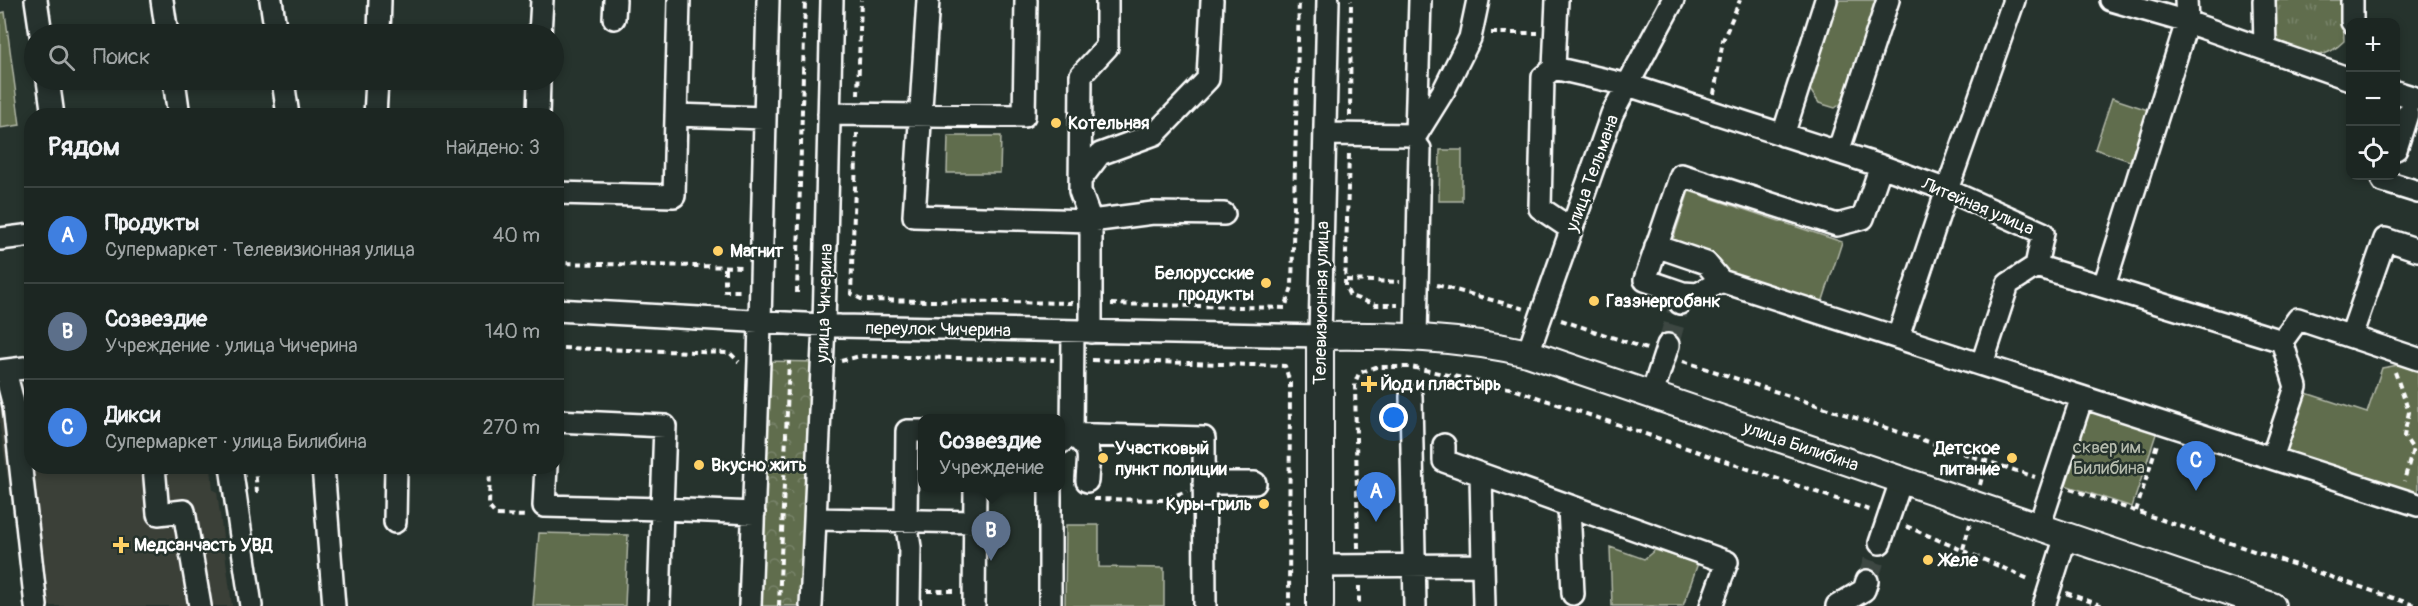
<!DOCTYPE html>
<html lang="ru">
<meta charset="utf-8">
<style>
:root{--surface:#1c2622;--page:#252e2a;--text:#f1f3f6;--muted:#a0a5a5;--line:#3a4340;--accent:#8bbbb9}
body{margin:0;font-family:Pangolin,sans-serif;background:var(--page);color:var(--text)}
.controls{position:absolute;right:18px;top:18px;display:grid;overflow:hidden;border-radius:12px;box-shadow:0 3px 9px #0003}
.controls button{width:54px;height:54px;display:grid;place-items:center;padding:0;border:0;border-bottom:2px solid var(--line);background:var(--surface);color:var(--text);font:30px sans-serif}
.you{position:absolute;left:1394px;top:418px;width:21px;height:21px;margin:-15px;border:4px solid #fff;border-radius:50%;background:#1a73e8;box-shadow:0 0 0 9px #1a73e833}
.badge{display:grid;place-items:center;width:39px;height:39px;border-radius:50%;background:var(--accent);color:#fff;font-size:20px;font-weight:700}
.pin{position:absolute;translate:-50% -50px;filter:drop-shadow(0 2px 3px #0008)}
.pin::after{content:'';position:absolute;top:32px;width:21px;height:18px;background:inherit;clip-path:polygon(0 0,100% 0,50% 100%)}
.popup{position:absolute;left:918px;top:414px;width:147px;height:78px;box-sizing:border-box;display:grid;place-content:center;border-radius:12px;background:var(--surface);filter:drop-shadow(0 2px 4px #0005);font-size:20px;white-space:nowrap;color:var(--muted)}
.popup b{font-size:22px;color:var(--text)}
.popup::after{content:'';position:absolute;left:50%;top:100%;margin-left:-12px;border:12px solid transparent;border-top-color:var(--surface)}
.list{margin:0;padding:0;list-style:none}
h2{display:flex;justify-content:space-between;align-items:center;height:78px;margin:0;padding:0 24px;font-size:26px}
h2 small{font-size:20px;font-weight:400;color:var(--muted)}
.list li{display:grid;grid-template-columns:39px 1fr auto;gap:18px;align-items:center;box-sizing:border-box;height:96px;padding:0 24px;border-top:2px solid var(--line)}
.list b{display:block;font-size:22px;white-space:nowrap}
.list p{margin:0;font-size:20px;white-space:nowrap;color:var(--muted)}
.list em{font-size:20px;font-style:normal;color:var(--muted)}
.icon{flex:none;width:33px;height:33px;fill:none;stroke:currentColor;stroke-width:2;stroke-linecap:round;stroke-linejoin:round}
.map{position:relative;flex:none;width:2418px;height:606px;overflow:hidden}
.search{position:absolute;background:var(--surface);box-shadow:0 3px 9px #0003;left:24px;top:24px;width:540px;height:66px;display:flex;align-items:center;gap:15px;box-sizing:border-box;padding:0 21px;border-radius:33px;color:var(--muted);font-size:22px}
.panel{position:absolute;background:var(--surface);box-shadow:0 3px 9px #0003;left:24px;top:108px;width:540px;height:366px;border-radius:24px}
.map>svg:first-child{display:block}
.built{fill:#3b4139}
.grass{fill:url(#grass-tufts);stroke:#b0b6a6;stroke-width:1.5}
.forest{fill:url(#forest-crowns);stroke:#b0b6a6;stroke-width:1.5}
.park{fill:#606d4e;stroke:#b0b6a6;stroke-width:1.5}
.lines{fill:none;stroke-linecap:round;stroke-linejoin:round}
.minor-tunnel{stroke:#3c4742;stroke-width:21;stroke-dasharray:21 10;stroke-linecap:butt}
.minor-casing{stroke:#fff;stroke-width:26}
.major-casing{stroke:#fff;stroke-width:30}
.path{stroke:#fff;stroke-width:4;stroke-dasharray:6 4.5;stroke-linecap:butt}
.minor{stroke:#26332d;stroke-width:21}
.major{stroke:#26332d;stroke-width:26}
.poi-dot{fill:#ffd166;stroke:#26332d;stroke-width:2}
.labels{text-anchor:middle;stroke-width:5;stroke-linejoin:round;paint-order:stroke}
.poi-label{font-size:18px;font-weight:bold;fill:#fff;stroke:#26332d;text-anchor:start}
.street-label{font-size:18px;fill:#fff;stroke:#26332d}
.park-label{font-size:18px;fill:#b7bdaf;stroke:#26332d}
</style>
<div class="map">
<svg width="2418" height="606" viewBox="0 0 2418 606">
<defs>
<pattern id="grass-tufts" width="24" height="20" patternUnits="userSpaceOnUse" patternTransform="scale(1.5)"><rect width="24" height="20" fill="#606d4e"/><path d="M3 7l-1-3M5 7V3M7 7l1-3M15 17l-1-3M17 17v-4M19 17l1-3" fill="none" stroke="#788369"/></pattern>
<pattern id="forest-crowns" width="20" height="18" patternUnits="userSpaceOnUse" patternTransform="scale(1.5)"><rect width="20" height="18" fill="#606d4e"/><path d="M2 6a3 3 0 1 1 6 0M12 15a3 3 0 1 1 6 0" fill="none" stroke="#788369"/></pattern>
</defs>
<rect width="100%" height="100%" fill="#26332d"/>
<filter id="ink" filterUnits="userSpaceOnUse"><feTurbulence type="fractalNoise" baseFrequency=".0167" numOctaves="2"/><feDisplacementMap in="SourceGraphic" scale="12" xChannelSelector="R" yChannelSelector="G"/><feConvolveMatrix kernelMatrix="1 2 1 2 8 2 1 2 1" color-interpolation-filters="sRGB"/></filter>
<g filter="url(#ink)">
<path class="built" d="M31 383 32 466 211 467 213 490 217 492 232 606H27L0 427V386Z"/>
<path class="grass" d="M2274 0H2343L2344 41C2321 64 2307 54 2280 47L2274 37Z"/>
<path class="forest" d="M760 361 822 362 811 606H750Z"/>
<path class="park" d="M1836 0H1881L1849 98 1835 108 1819 103 1808 87Z
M5 12 20 125 0 128V13Z
M2112 98 2148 110 2130 161 2095 149Z
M948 136H1001L1000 173H947Z
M1440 150H1462V201H1439Z
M1689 191 1842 242 1821 306 1668 255Z
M2404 364 2418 368V496L2283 453 2303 392 2367 413 2382 368Z
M2087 408 2157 431 2132 507 2062 484Z
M1066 525H1099V567L1164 568V606H1065Z
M539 533 628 535 625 606H533Z
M1610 547 1644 559 1655 550 1698 563 1683 606H1612Z"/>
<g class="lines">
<path class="minor-tunnel" d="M1668 345 1680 303
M1867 581 1880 543"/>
<defs>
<path id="minor" d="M36 0 41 34
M162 0 167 34
M271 0 276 34
M928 0 914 216 1091 221V332
M1107 0V47L1081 75 1080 191 1091 221 1153 213 1224 214
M1557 0 1554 68 1628 85 1881 166 1947 190 2043 233 2036 266 2282 341 2298 319 2418 359
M2111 0 2187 22 2350 79
M2264 0 2265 49
M2352 0V22
M614 18 615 0
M379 34 380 0
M540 34 542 0
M1554 68 1543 77 1540 208 1571 229
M48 80 53 116
M174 80 179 116
M283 80 288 116
M2396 92 2418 99
M829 114 1024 116 1026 0
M676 115 764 118
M375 116 377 80
M538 116 539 80
M1325 134 1416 135
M1416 134 1420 0
M1416 135 1444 90 1470 38 1478 0
M1783 135 1826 0
M2396 149 2407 114
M1838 152 1888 0
M2385 176 2383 181 2418 192
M1081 179 1100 154 1155 134 1208 79 1212 0
M556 193 674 196 679 0
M0 239 32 235
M1656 246 1706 263 1721 281
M2104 286 2187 22 2186 0
M1683 293 1698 294 1721 281 2418 505
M1680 303 1683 293 1645 280 1681 175 1837 225 1863 218 1881 166
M556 310 840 326 1320 336 1328 0
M2351 336 2385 239 2418 250
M1898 337 1947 190 2014 0
M1416 338 1420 149
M1528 353 1612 114 1673 0
M1982 364 2008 284 2036 266
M0 371 32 367
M5 371 14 406 36 606
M1652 394 1668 345
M1411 396 1415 606
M1060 434 1204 438 1205 606
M1072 435C1094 450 1088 457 1087 481
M1060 443 1072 435 1073 332
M1444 445V461L1727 562 1711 606
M2272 458 2296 387 2282 341
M154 466 158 514 184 511 200 606
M231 466 251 606
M323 466 334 606
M546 466 544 506 662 509 665 426 556 421
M1204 483H1255
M1569 506 1573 594
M815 519 975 522
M395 522 396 466
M2039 527 2082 397
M1880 543 1901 481
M1483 565 1484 606
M1319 566 1483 565 1481 475
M659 606 662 509 754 513
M750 606 759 361 768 0
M811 606 824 325 832 0
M909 606 910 547 906 521 907 431H922
M974 606 975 488
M1050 606V488
M1837 606 1864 590 1867 581
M2044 606 2066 536"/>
<path id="major" d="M1320 606V336C1389 335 1460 337 1528 353L2272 606"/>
</defs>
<use href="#minor" class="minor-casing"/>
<use href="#major" class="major-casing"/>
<path class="path" d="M1491 33H1538
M1714 94 1723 40 1740 0
M858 95 861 0
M1350 116 1351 0
M857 133 851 294 863 300 1073 303
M1349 154 1345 286 1350 296 1376 305H1398
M556 263 742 267
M725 268V291H743
M1346 280 1400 282
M1437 285 1525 309
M797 293 805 0
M1111 304 1285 308 1292 287 1299 0
M1561 320 1647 349
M563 348 730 353 739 362
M1092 360 1285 366 1290 383 1289 606
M841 361 860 356 1054 360
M1683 361 2035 477
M2395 372 2409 412 2404 436 2413 449 2404 481
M255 466 257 493
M490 466 489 507 496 515 528 516
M1980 485 1986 461
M2070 489 2417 606
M1094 499 1163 500 1187 491
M2136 511 2158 441
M1906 526 2031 580
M1358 548 1355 383 1359 373 1376 367H1411L1513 389 1872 511
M1963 549 1970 524
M1359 586V606
M927 591H956
M2066 593 2103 606
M779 606 789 361"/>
<use href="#minor" class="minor"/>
<use href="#major" class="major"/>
</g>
</g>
<g class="poi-dot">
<circle cx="1056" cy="123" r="6"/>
<circle cx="718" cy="251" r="6"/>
<circle cx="1266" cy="283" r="6"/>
<circle cx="1594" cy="301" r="6"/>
<path d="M1366 375h6v6h6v6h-6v6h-6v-6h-6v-6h6z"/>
<circle cx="1103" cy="458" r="6"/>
<circle cx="2012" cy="458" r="6"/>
<circle cx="699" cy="465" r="6"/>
<circle cx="1264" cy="504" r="6"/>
<path d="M118 536h6v6h6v6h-6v6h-6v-6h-6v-6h6z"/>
<circle cx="1928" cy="560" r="6"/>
</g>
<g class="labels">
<g class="poi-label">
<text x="1068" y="129">Котельная</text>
<text x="730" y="257">Магнит</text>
<text x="1254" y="279" text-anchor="end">Белорусские<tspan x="1254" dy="21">продукты</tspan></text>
<text x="1606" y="307">Газэнергобанк</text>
<text x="1381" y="390">Йод и пластырь</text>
<text x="1115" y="454">Участковый<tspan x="1115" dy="21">пункт полиции</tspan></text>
<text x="2000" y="454" text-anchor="end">Детское<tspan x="2000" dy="21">питание</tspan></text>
<text x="711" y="471">Вкусно жить</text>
<text x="1252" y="510" text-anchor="end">Куры-гриль</text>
<text x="134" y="551">Медсанчасть УВД</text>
<text x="1940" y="566">Желе</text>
</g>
<g class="street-label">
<text transform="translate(1592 173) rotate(-70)" y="6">улица Тельмана</text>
<text transform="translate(1978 206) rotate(23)" y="6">Литейная улица</text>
<text transform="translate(824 303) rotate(-88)" y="6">улица Чичерина</text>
<text transform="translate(1321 303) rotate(-89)" y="6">Телевизионная улица</text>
<text transform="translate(938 329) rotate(1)" y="6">переулок Чичерина</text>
<text transform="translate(1801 446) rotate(19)" y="6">улица Билибина</text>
</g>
<g class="park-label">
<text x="2109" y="453">сквер им.<tspan x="2109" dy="21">Билибина</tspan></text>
</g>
</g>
</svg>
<div class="controls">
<button>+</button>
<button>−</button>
<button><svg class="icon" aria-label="locate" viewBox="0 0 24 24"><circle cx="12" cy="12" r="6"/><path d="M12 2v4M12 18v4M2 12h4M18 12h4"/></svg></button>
</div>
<div class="you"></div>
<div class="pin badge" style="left:1376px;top:522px;background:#3f7fe0">A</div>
<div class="pin badge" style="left:991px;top:561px;background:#5c6f8a">B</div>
<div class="popup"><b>Созвездие</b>Учреждение</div>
<div class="pin badge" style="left:2196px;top:491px;background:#3f7fe0">C</div>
<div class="search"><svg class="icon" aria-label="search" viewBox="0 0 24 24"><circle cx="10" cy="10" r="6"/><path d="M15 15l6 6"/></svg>Поиск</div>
<section class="panel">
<h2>Рядом<small>Найдено: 3</small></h2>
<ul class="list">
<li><span class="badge" style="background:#3f7fe0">A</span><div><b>Продукты</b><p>Супермаркет · Телевизионная улица</p></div><em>40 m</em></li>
<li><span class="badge" style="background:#5c6f8a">B</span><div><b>Созвездие</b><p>Учреждение · улица Чичерина</p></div><em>140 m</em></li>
<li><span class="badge" style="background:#3f7fe0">C</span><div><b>Дикси</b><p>Супермаркет · улица Билибина</p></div><em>270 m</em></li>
</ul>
</section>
</div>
